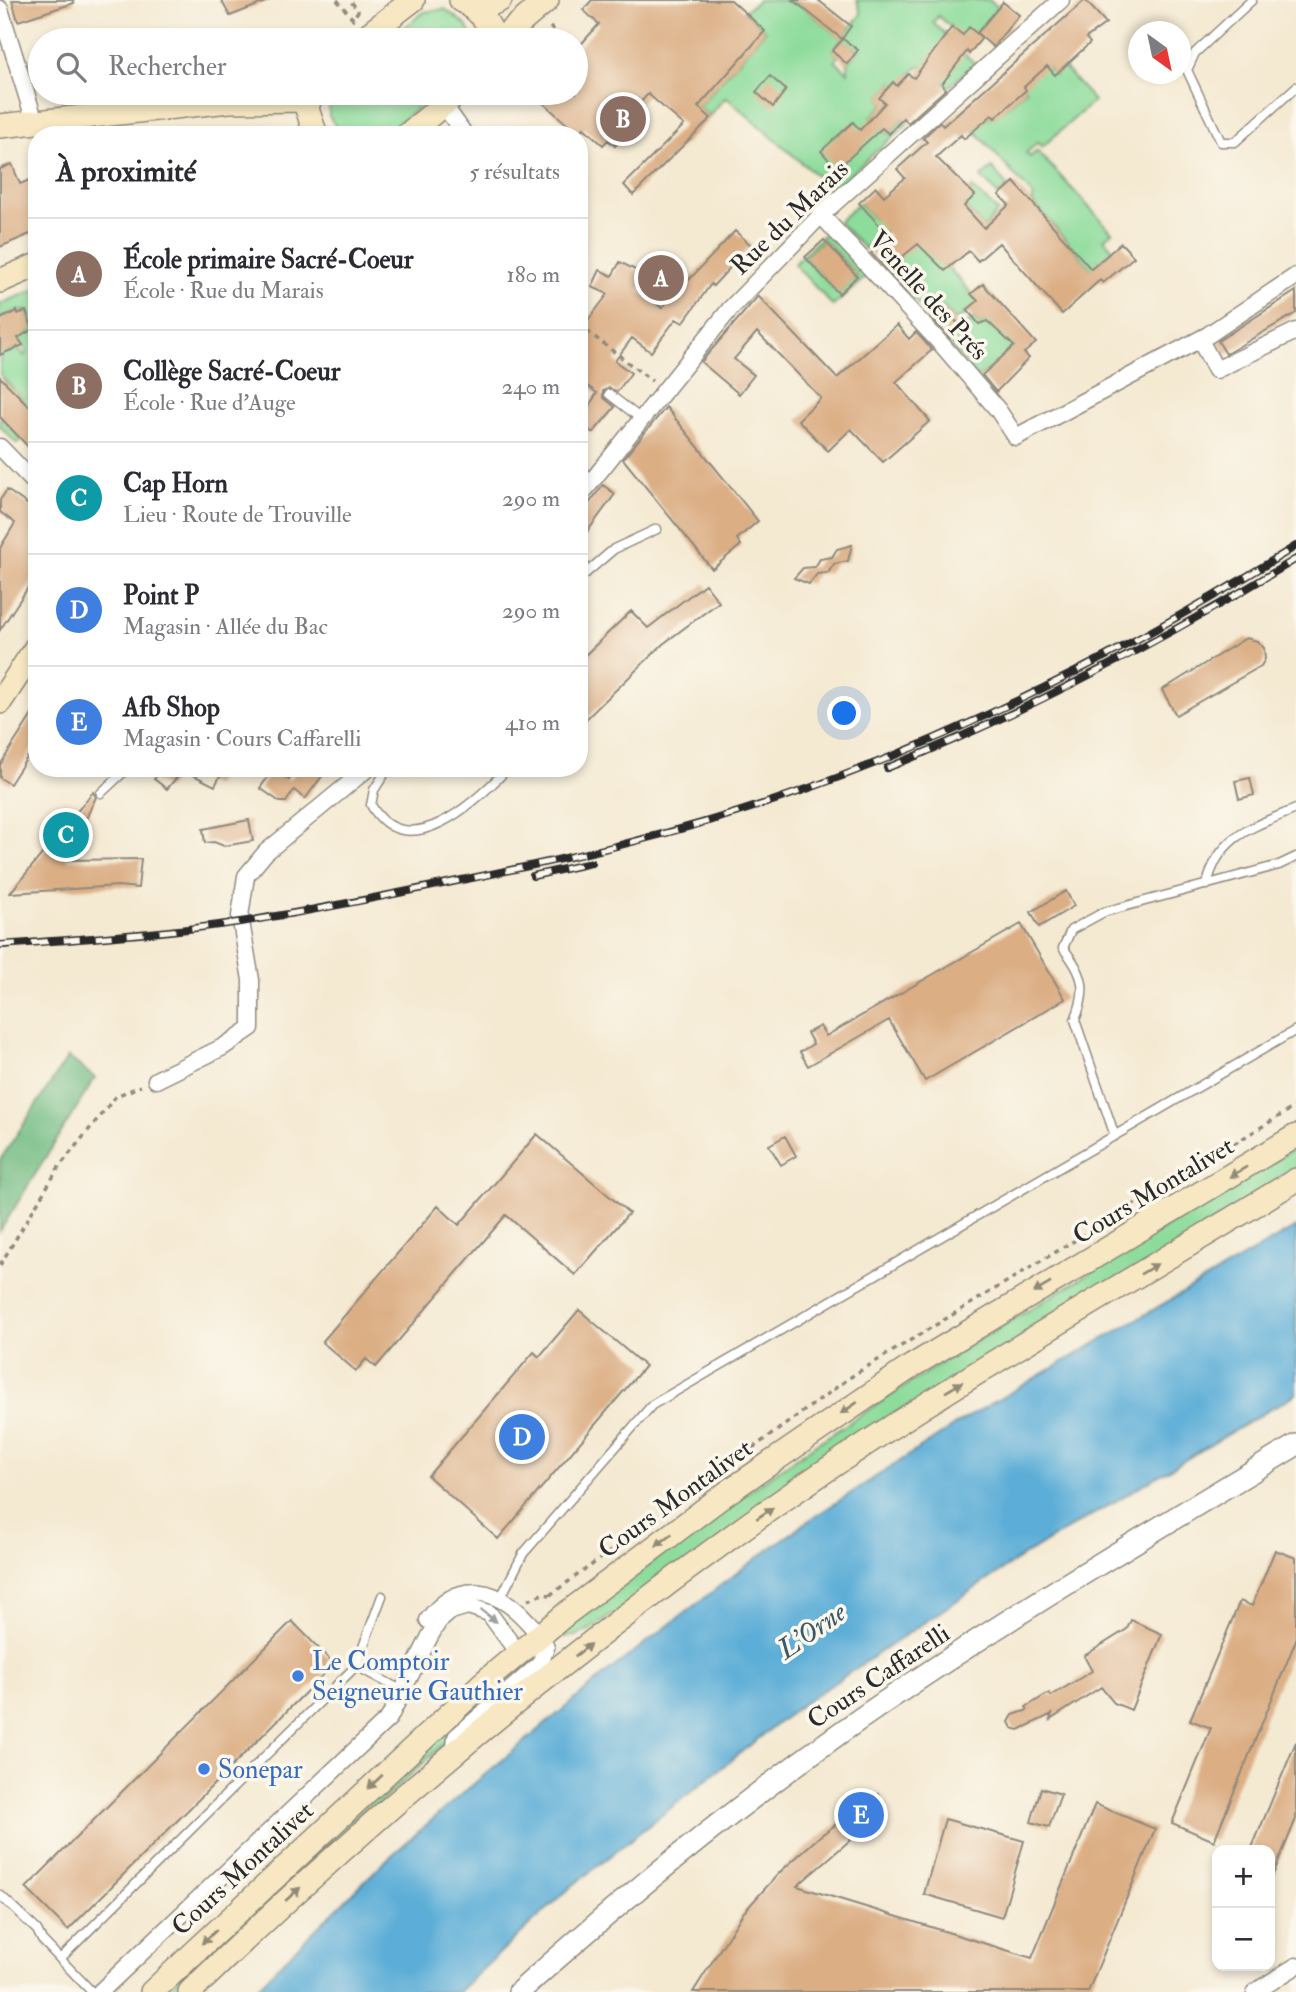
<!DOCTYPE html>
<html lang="fr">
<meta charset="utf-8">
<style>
:root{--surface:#fff;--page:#f2f2f3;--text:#2b2b33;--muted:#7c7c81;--line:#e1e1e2;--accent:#1a73e8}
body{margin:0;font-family:"IM FELL Double Pica",serif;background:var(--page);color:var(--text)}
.controls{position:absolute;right:21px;bottom:21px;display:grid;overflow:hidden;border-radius:14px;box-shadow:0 4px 10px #0003}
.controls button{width:63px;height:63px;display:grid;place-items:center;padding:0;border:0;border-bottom:2px solid var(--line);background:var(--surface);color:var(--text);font:35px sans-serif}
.compass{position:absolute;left:1128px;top:21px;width:63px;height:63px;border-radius:50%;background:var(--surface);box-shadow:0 4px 10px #0003;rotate:147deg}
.you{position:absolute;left:845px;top:714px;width:24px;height:24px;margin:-18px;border:5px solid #fff;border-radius:50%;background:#1a73e8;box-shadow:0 0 0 10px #1a73e833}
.badge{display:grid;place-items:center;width:46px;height:46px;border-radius:50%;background:var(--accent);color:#fff;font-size:23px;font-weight:700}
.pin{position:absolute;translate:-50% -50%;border:4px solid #fff;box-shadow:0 2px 7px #0006}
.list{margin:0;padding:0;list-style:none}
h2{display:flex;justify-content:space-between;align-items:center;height:91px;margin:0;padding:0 28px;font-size:30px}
h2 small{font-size:23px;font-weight:400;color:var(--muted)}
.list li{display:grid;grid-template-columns:46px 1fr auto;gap:21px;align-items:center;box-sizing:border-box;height:112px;padding:0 28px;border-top:2px solid var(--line)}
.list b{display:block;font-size:26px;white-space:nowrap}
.list p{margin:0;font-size:23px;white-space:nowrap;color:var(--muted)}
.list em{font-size:23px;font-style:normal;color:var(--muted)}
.icon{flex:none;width:38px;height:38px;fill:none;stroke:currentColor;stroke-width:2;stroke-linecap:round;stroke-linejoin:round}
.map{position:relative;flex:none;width:1296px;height:1992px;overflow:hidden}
.search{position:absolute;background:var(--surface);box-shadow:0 4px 10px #0003;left:28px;top:28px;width:560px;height:77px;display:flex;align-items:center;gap:18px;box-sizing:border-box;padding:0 24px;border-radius:38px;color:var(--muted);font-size:26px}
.panel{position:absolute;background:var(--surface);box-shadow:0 4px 10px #0003;left:28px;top:126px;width:560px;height:651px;border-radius:28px}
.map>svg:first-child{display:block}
.green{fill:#8ddc9b;stroke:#5c8463;stroke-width:2;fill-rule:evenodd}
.forest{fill:#72bc83;stroke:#4e7457;stroke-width:2}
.water{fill:#5cadd7;stroke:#446c81;stroke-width:2}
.building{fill:#dbae84}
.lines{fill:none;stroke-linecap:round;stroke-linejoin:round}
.service-casing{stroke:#908a7e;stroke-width:11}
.minor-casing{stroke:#908a7e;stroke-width:19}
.tertiary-casing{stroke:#908a7e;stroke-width:24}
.secondary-casing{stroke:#908a7e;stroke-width:26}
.path{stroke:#908a7e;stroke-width:3.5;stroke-dasharray:5 5;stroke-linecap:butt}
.service{stroke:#fff;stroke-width:8}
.minor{stroke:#fff;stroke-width:16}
.tertiary{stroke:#fff;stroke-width:21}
.secondary{stroke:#f7e8c3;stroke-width:23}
.rail-casing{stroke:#2b2b2b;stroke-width:8}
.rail{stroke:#fbf7ec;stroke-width:5;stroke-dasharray:16;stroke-linecap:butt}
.oneway{fill:#918a77}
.oneway2{fill:#a0a0a0}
.shop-dot{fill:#3f7fe0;stroke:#fbf7ec;stroke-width:2.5}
.labels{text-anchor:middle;stroke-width:7;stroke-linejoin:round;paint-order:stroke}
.street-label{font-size:26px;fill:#2b2b2b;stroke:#fbf7ec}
.shop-label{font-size:26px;fill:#366cbe;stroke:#fbf7ec;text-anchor:start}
.water-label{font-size:28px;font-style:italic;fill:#3c5867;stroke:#fbf7ec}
</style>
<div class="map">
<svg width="1296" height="1992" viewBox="0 0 1296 1992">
<rect width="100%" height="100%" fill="#fbf7ec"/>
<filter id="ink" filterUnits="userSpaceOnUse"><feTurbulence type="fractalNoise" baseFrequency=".0143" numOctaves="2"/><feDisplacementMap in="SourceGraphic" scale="14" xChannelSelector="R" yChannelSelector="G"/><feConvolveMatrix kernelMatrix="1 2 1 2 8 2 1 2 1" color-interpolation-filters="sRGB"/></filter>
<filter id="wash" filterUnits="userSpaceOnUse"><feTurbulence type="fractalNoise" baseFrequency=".00686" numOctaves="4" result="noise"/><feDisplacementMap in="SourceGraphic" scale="28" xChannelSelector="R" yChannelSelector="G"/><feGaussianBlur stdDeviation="1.57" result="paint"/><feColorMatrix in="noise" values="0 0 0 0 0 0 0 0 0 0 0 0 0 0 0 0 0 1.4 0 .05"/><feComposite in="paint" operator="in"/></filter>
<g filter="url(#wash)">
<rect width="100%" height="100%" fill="#f4e9d1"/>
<path class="green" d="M759 0H793L842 38 861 14 857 0H989L1002 10 987 30 982 26 976 33 962 37 938 16 933 23 946 34 944 38 975 63 949 87 921 65 897 86 893 82 880 98 885 103 871 118 889 134 903 118 908 123 833 190 726 97 709 116 698 107 765 31 744 11ZM842 39 858 50 848 63V72L835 61 838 56 833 51Z
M445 9 466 25 473 40H389L424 12Z
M1031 49 1055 75 1063 67 1094 101 1042 147 1038 142 1026 153 1030 157 1037 151 1112 232 1104 239 1113 250 1099 262 1104 268 1096 275 1032 201 1034 197 967 122H983L992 115 995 117 1026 90 1024 87Z
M329 93H436L386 133 348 135 335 125 329 116Z
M992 168 1008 187 998 195 981 177Z
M972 188 998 211 984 228 964 206Z
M859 203 873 218 884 208 896 221 865 249 838 222Z
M824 234H832L834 242 837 240 862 266 859 269 862 272 865 269 869 274 833 306 794 264ZM824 240 857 276 839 293 805 257Z
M919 243 949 268 979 302 959 319H954L943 307 930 318 907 292 916 284 906 271 894 280 883 267 897 254Z
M37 289V419L11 420 7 424 20 438 36 423 37 428 17 444 0 426V418L22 399 0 375V343L7 352 18 347 24 356 27 353 17 336 31 332 33 328 26 311H16L0 319V304Z
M974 318 979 324 987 321 999 324 1026 354 1020 359 1011 350 978 378 946 341Z
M1296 1148V1169L589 1630 576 1636 556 1637 675 1544 807 1450 938 1365Z
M527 1661 519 1674 176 1992H165L506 1675Z"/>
<path class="forest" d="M68 1057 95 1078 0 1231V1160Z"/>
<path class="water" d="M1296 1227V1394L1023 1556 797 1708 572 1886 458 1992H252L384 1862 457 1798 609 1671 738 1572 811 1519 963 1420Z"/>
<g id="blocks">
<path class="building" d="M12 0H73L74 3 18 21Z
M221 0H268V1L230 16Z
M592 0H731L765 31 698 107 711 118 633 195 624 185 684 125 648 94 617 129 624 136 615 146 608 140 603 145 584 128 578 134 532 93H576V50L599 24 583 10Z
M793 0H818L851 26 842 39Z
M1085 0 1106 23 1086 38 1090 43 1055 75 1047 66 1024 87 1026 90 995 118 992 115 964 139 961 135 936 157 975 195 964 206 984 228 1009 205 999 195 1014 182 1091 269 1121 243 1134 257 1103 283 1100 280 1062 314 999 243 978 261 969 251 945 271 918 244 897 261 916 284 907 292 871 253 889 236 859 203 876 187 884 196 905 178 897 169 927 142 923 138 940 122 943 126Z
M1003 2 1019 15 993 47 977 33Z
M952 27 963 35 969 27 982 38 969 54 967 51 942 84 946 89 908 123 903 118 889 134 882 128 837 169 821 151 853 122 860 130 885 103 879 98 893 82 897 86 908 74 914 78Z
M843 39 858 50 847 64 832 51Z
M770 76 786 90 773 107 756 92Z
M12 164 20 184 37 177V231L0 247V169Z
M735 231 751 245 713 286 711 284 683 323 676 319 651 352 632 338 615 361 631 373 617 392 609 388 603 391V397L615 407 593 433 579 422 597 393 579 380V332L608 294 592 287 600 270 612 276 620 262 647 276 639 291 662 308 685 277 689 280Z
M824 240 857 276 839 294 805 257Z
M983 284 1036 343 1024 353 1029 358 996 392 982 375 1014 346 987 321 979 324 967 310 978 301 971 294Z
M1296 291V313L1226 354 1218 341Z
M758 296 837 378 897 325 909 339 916 332 932 350 896 382 930 421 883 462 851 429 828 451 798 420 821 398 757 332 734 359 754 375 739 394 701 362Z
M943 307 962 328 950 338 931 318Z
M17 311 18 314 26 311 33 329 18 338 23 345 0 355V319Z
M0 377 37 414V456L0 417Z
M666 407 758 521 737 539 741 545 712 569 623 459Z
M603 485 615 494 579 543V517Z
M7 490 37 511V574L0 630V548L15 523 0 512V500Z
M852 545 848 561 834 564 828 573 817 574 809 584 794 578 803 568 815 567 820 559 832 557 837 549Z
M705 584 719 602 663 644 579 726V661L631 611 648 628Z
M1246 638 1257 641 1264 648 1265 659 1261 666 1176 715 1162 690Z
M37 707V742L10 784 0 778V765Z
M163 768H224L215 786 183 770 167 789 154 779Z
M298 768H328L305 799 294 790 286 802H280L260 788 274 769 289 780Z
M1250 778 1254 795 1239 799 1235 781Z
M93 792 96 797 67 860 141 859 138 888 118 886 10 893Z
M249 820 253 841 224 846 214 842 205 843 203 829Z
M1066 891 1074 906 1039 927 1031 912Z
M1021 924 1065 999 925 1081 889 1020 808 1066 800 1052 813 1044 807 1033 820 1026 826 1036Z
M537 1134 629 1213 575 1275 506 1215 376 1367 366 1359 356 1371 322 1342 438 1206 459 1225Z
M785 1136 796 1156 781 1165 769 1145Z
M579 1310 645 1366 498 1539 428 1476 534 1352 539 1357Z
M1275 1550 1296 1558V1640L1214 1841 1172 1823 1211 1728 1190 1720 1240 1601 1252 1606Z
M1131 1620 1162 1634 1131 1710 1114 1703 1101 1687 1050 1720 1052 1714 1019 1730 1012 1728 1009 1722 1013 1715 1028 1710 1026 1707 1049 1693 1051 1696 1092 1671 1084 1656 1127 1629Z
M292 1621 334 1664 68 1930 26 1888Z
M1296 1742V1819L1270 1882V1850H1251Z
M1041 1788 1061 1794 1049 1827 1031 1822Z
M878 1794 885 1804 882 1812 865 1825 866 1836 856 1835 797 1886 1032 1958 1095 1804 1155 1829 1088 1992H693L743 1913 780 1872 820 1836Z
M945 1819 1024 1841 1002 1917 924 1894Z"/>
</g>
</g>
<g filter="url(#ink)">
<use href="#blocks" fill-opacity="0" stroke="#908a7e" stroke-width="2"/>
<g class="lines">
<defs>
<path id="service" d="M1252 0 1195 53 1187 70 1221 142H1235L1296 87
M609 394 641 419
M579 579 614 549 657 529
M388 768 374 790 371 805C407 867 476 802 508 768
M101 793 128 768
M1207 885C1218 835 1253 827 1296 809
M1115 1136 1075 1020C1088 989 1084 974 1063 948L1071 930 1104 912 1279 865 1296 857
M501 1597 523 1554 652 1405 1296 1030
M356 1666 382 1596
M0 1895 37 1930 42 1940 92 1992
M60 1959 356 1666 403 1691"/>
<path id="minor" d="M0 9 35 122
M444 105 465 135
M821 215 943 346 998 410 1016 437 1208 335 1296 276
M1200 340 1216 370 1296 331
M0 447 32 480
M579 497 730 309 821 215 1061 0
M156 1080 223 1047 251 1028V980L240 916 246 876 266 852 368 768
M428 1620C458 1579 497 1587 528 1622 535 1630 543 1637 546 1648L540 1664 456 1737 454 1755
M100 1992 389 1718 429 1638 438 1622 451 1611 468 1606 489 1613 518 1653
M1255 1992 1296 1966"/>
<path id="tertiary" d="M519 1992C621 1900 728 1813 840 1733 987 1629 1142 1538 1296 1445"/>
<path id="secondary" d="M461 0C475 8 492 22 493 40
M478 10 500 0
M361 40 413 0
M500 40 547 0
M311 93 307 109 316 135
M0 126 229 101 309 100
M407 135 457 93
M0 281 37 265
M0 702 37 646
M152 1992 483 1683 567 1613 728 1492 912 1366 1296 1136
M190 1992C360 1827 543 1673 735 1534 914 1404 1107 1295 1296 1180"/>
</defs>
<use href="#service" class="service-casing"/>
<use href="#minor" class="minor-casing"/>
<use href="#tertiary" class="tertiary-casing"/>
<use href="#secondary" class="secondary-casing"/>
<path class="path" d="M337 0 353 19 358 11 350 0
M550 27 558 35
M579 325 652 381
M0 1265 59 1167 116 1096 141 1086
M550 1595 855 1374 1296 1106
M528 1600 542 1594 550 1595"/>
<use href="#service" class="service"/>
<use href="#minor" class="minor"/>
<use href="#tertiary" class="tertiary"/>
<use href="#secondary" class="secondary"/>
<defs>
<path id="rail" d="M887 768C1031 710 1163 640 1296 559
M533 876 591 863
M0 945C80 939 161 934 240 922 313 911 385 896 457 881 567 859 677 834 784 797 964 735 1135 647 1296 546"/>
</defs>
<use href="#rail" class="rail-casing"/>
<use href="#rail" class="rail"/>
</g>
<defs><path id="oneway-solid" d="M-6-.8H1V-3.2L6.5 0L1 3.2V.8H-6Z" transform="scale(1.75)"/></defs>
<g class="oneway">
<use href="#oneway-solid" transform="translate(1238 1172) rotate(149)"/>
<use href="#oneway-solid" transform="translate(1149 1269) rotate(-31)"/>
<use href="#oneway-solid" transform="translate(1042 1288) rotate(149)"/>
<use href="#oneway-solid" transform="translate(954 1387) rotate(-31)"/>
<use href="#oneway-solid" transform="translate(849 1408) rotate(146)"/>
<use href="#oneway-solid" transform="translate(765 1513) rotate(-34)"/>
<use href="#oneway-solid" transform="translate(664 1540) rotate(143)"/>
<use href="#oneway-solid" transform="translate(583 1650) rotate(-38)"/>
<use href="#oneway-solid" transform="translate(375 1782) rotate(137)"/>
<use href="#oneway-solid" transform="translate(293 1894) rotate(-42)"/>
<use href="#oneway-solid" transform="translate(209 1937) rotate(137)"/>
</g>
<use class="oneway2" href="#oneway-solid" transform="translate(489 1616) rotate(38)"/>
</g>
<g class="shop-dot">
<circle cx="298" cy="1676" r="7"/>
<circle cx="204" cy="1769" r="7"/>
</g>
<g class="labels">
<g class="street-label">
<text transform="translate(789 217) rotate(-44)" y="9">Rue du Marais</text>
<text transform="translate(929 295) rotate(48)" y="9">Venelle des Prés</text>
<text transform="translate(1153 1190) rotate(-31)" y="9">Cours Montalivet</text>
<text transform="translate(675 1498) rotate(-36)" y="9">Cours Montalivet</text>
<text transform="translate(878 1676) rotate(-34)" y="9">Cours Caffarelli</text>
<text transform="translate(242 1868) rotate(-43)" y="9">Cours Montalivet</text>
</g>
<g class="shop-label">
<text x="312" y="1670">Le Comptoir<tspan x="312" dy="30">Seigneurie Gauthier</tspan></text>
<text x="218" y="1778">Sonepar</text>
</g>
<g class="water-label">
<text transform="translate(811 1630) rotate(-35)" y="10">L'Orne</text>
</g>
</g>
</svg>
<div class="controls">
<button>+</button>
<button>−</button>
</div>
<svg class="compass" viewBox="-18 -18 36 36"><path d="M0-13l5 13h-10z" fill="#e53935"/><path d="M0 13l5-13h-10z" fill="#7c7c81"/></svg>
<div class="you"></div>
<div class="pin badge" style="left:661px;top:278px;background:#8d6e63">A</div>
<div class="pin badge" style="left:623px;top:119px;background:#8d6e63">B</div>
<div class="pin badge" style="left:66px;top:835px;background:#0f9aa8">C</div>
<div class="pin badge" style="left:522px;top:1437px;background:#3f7fe0">D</div>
<div class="pin badge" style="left:861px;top:1815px;background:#3f7fe0">E</div>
<div class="search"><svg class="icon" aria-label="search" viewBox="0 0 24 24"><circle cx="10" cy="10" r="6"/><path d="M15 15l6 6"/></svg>Rechercher</div>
<section class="panel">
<h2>À proximité<small>5 résultats</small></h2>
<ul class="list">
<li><span class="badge" style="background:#8d6e63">A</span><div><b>École primaire Sacré-Coeur</b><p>École · Rue du Marais</p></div><em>180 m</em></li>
<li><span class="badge" style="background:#8d6e63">B</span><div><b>Collège Sacré-Coeur</b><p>École · Rue d'Auge</p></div><em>240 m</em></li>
<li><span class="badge" style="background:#0f9aa8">C</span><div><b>Cap Horn</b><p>Lieu · Route de Trouville</p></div><em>290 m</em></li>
<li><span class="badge" style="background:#3f7fe0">D</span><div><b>Point P</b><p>Magasin · Allée du Bac</p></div><em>290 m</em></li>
<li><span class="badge" style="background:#3f7fe0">E</span><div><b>Afb Shop</b><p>Magasin · Cours Caffarelli</p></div><em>410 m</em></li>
</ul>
</section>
</div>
